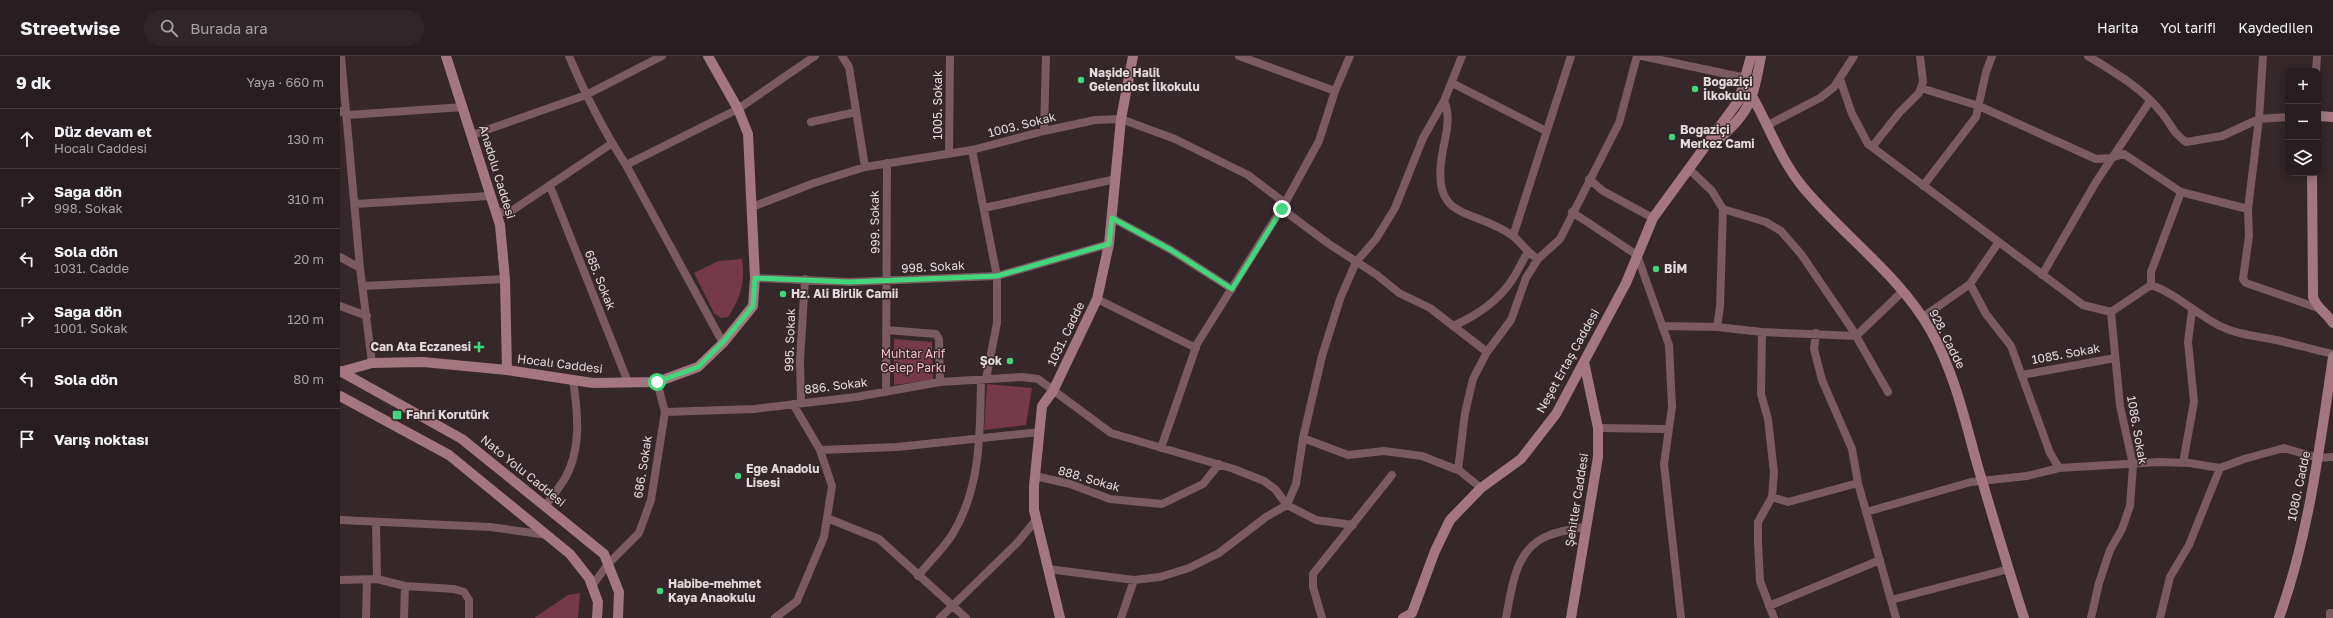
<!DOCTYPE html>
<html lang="tr">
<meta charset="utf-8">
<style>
:root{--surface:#281d20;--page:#302629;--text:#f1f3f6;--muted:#a5a2a5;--line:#443b3e}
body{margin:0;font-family:"Golos Text",sans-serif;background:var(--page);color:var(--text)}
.controls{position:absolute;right:12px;top:12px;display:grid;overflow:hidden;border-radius:8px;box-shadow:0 2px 10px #0003}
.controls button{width:36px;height:36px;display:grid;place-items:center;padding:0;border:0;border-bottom:1px solid var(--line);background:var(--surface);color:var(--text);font:20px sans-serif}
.stop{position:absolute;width:12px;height:12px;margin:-9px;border:3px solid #42d77c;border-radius:50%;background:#fff}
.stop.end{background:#42d77c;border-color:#fff;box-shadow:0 1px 4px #0008}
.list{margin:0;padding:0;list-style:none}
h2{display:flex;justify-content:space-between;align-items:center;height:52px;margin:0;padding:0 16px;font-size:17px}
h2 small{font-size:13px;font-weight:400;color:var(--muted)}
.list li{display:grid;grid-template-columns:26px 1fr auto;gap:12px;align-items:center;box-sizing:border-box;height:60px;padding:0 16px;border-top:1px solid var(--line)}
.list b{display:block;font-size:15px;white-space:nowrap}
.list p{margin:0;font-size:13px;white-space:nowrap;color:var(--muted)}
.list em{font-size:13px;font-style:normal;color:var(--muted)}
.icon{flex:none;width:22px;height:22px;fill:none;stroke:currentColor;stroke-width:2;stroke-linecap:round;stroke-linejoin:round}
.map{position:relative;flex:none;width:1993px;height:562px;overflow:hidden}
header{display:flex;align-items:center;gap:24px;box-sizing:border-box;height:56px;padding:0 20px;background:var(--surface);border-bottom:1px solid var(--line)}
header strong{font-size:19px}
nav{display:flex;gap:22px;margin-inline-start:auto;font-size:14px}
.search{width:280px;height:36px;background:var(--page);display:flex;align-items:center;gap:10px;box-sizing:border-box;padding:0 14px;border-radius:22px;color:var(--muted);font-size:15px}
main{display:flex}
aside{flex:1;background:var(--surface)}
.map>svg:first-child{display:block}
.green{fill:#753949}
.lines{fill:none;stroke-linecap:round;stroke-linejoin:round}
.street{stroke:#795b61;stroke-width:8}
.secondary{stroke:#a47680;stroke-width:10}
.route{stroke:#42d77c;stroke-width:5}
.poi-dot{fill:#42d77c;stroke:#35272a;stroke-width:1.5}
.labels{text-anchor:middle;stroke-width:3;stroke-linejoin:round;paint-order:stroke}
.poi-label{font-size:12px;font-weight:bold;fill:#e4dadc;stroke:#35272a;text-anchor:start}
.street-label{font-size:12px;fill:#e4dadc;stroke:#35272a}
.park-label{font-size:12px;fill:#f8bcc9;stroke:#35272a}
</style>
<header>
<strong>Streetwise</strong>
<div class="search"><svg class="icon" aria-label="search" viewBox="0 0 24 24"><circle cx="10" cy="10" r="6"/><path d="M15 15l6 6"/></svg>Burada ara</div>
<nav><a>Harita</a><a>Yol tarifi</a><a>Kaydedilen</a></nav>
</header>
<main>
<aside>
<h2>9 dk<small>Yaya · 660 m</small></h2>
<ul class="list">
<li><svg class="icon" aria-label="ahead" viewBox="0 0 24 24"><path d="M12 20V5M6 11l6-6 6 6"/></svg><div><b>Düz devam et</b><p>Hocalı Caddesi</p></div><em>130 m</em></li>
<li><svg class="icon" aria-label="right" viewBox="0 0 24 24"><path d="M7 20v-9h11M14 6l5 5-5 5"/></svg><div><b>Sağa dön</b><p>998. Sokak</p></div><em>310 m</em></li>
<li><svg class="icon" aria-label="left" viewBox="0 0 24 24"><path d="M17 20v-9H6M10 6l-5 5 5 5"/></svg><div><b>Sola dön</b><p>1031. Cadde</p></div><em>20 m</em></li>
<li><svg class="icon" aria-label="right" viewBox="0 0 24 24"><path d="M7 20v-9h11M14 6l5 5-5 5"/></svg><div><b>Sağa dön</b><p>1001. Sokak</p></div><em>120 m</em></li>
<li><svg class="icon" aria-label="left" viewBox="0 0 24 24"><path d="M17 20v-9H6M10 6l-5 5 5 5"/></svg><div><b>Sola dön</b></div><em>80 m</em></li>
<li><svg class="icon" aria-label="arrive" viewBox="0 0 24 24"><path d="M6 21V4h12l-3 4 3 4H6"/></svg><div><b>Varış noktası</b></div></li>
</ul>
</aside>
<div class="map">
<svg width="1993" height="562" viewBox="0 0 1993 562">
<rect width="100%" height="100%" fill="#35272a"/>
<path class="green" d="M402 203C406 224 400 244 388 261L381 262 374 257 354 217 378 205Z
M554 283 592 286 593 324 554 329Z
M647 328 692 332 686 369 644 374Z
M240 537 238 562H194L228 539Z"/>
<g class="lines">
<path class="street" d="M1 0 20 212 32 307
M229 0C245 38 263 74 286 109L383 287
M502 0 509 11 525 111
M899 0 995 35
M1302 0 1406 22
M1748 0C1774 16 1802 32 1821 56 1832 69 1831 75 1846 86L1882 80 1919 63 1948 61
M1923 0 1919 63 1908 153 1909 180 1903 223 1906 227 1978 252
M1976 15 1977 0
M1500 23 1512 58 1528 88 1743 249 1771 256 1811 229C1837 238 1856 258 1880 270 1898 279 1917 280 1936 284 1955 288 1974 294 1993 298
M1112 27 1206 75
M1581 32 1639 50 1756 103 1771 102 1784 98 1841 136 1908 153
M1104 45C1112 62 1105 81 1102 99 1091 166 1132 151 1173 180 1182 187 1187 197 1198 203
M0 55 8 59 123 51
M471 66 516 56
M1426 70 1480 42 1494 31 1514 0
M704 75 706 0
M132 79 246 39 322 0
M1532 91 1559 57 1579 37 1583 26 1580 0
M632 94 657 220V267L646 323
M609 98 610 0
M286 109 398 53 475 0
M1349 113 1372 135 1383 153 1380 251 1377 271
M1249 123 1263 135 1313 162
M210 130 288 326
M1583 130 1636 61 1646 16 1652 0
M15 148 149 140
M412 151 474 127 525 111 632 94 704 75 755 64 781 63 835 83 908 119 945 147
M644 152 776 123
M942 153 989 188 1037 219 1059 237 1090 252 1147 296
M1383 153 1426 166 1441 175 1461 198 1512 273 1548 336
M155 156H170L271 88
M1232 156 1297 199 1329 289 1332 351 1324 408 1341 562
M772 162 831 194 892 233
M1173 180 1231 0
M0 201 20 212
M1702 219 1756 126 1810 45
M415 222 510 226 657 220 769 188
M1630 228 1646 258 1671 290 1710 397 1719 412
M1811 229V216L1841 136
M23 230 165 223
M757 243 856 292
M0 250 27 260
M1583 261 1630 228 1658 187
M1113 270C1136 260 1158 245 1172 224 1178 215 1182 205 1188 196
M1322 270 1377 271 1422 276 1516 280 1563 235
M546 274 596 278 599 283 600 326
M1422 276 1421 338 1428 363 1434 417 1432 441 1418 466V486L1420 525 1434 562
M1476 277 1474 293 1482 324 1512 393 1518 427 1556 562
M1682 319 1775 302
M546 336 547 107
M461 347 460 305 465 223
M325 356 414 353 516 341 600 326 682 321 698 323 771 377 894 413 924 425 935 433 947 449 976 464 1013 469
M1258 372 1329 373
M963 382 1008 399 1044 395 1082 400 1120 415 1141 432
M821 392 857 288 945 147 979 85 995 35 1010 0
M480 394 557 391 700 376
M1843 407 1854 346 1848 286 1852 254
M1118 414 1125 357 1133 323 1147 296 1171 264 1186 222 1198 203 1220 183 1279 67 1297 0
M695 420 730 428 770 443 822 448 863 428 879 408
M1432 441 1448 446 1518 427
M206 449C212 441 218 433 224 424 242 394 238 357 233 324
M1526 456 1631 426 1687 420 1719 412 1820 406 1849 407 1880 412 1904 403 1944 392 1978 402 1993 401
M487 462 539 483 626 562
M0 464 150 471 207 479
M36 467 37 523
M708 513 794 524 820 521 849 512 879 497 926 461 947 449 956 428 963 382 982 300 1000 243 1016 206 1036 183 1055 152 1083 82 1104 45 1122 0
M578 520C589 506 603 493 612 479 641 432 640 378 641 324
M0 524 37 523 65 530 114 533 124 536 129 544V562
M252 530 268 508 299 477 311 444 325 356 317 326
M1551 544 1669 513
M1429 550 1540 504
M26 562 27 524
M64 562 65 530
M435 562 457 545 484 481 492 430 480 394 453 348
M600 562 677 487 696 464
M781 562 794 524
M982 562 973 531V518L1052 419
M1166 562C1172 531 1175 491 1210 479 1221 474 1235 474 1246 470
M1751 562 1759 527 1770 494 1782 473 1790 450 1793 409 1780 350 1771 256
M1820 562 1830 521 1849 489 1880 412
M1990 562V557H1993"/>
<path class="secondary" d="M106 0 160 169 165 223 167 314
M1405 28C1426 61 1437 99 1462 130 1503 180 1559 218 1591 275 1615 318 1625 365 1638 411 1653 462 1668 512 1684 562
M1978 60 1993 61
M1373 88C1410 56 1412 48 1421 0
M1972 117 1973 241C1977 253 1987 257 1993 267
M0 315 122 383 264 498 279 536 278 562
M0 316 32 307 83 306 167 314 253 327 317 326 358 311 383 287 413 250 415 222 408 78 398 53 368 0
M0 340 109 399 230 498 249 522 258 546 257 562
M720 562 694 454V430L702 350 713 335 757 243 769 188 781 63 793 0
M1063 562 1072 557 1095 495 1110 464 1141 432 1181 403 1216 358 1286 227 1313 162 1399 44 1411 0
M1231 562 1258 401V372L1244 306
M1939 562C1969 479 1980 388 1993 301"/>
</g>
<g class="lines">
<path class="route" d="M317 326 358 311 383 286 413 250 415 222 510 226 657 220 769 188 772 162 831 194 892 233 942 153"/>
</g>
<g class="poi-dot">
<circle cx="741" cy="24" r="4"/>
<circle cx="1355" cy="33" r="4"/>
<circle cx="1332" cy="81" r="4"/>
<circle cx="1316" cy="213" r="4"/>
<circle cx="443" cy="238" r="4"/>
<path d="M137 285h4v4h4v4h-4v4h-4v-4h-4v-4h4z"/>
<circle cx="670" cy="305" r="4"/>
<rect x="52" y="354" width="10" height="10" rx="2"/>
<circle cx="398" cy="420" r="4"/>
<circle cx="320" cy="535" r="4"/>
</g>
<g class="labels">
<g class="poi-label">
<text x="749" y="21">Naşide Halil<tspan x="749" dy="14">Gelendost İlkokulu</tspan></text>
<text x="1363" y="30">Boğaziçi<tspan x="1363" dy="14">İlkokulu</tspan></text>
<text x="1340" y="78">Boğaziçi<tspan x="1340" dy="14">Merkez Cami</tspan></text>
<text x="1324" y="217">BİM</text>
<text x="451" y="242">Hz. Ali Birlik Camii</text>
<text x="131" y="295" text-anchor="end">Can Ata Eczanesi</text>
<text x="662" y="309" text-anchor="end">Şok</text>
<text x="66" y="363">Fahri Korutürk</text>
<text x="406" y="417">Ege Anadolu<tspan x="406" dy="14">Lisesi</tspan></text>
<text x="328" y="532">Habibe-mehmet<tspan x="328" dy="14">Kaya Anaokulu</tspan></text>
</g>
<g class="street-label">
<text transform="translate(598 49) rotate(-90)" y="4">1005. Sokak</text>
<text transform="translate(682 69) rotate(-14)" y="4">1003. Sokak</text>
<text transform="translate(157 116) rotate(73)" y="4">Anadolu Caddesi</text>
<text transform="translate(535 166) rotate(-91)" y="4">999. Sokak</text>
<text transform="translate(593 211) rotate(-3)" y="4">998. Sokak</text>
<text transform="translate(260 224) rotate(68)" y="4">685. Sokak</text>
<text transform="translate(726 278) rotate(-64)" y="4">1031. Cadde</text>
<text transform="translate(1607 283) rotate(63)" y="4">928. Cadde</text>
<text transform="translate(450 284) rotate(-88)" y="4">995. Sokak</text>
<text transform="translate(1726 298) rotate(-10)" y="4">1085. Sokak</text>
<text transform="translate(1228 305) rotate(-61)" y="4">Neşet Ertaş Caddesi</text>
<text transform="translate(220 308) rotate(7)" y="4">Hocalı Caddesi</text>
<text transform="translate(496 330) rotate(-7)" y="4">886. Sokak</text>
<text transform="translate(1797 374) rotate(80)" y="4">1086. Sokak</text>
<text transform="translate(303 411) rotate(-81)" y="4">686. Sokak</text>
<text transform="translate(183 415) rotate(39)" y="4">Nato Yolu Caddesi</text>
<text transform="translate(749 423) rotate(16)" y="4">888. Sokak</text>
<text transform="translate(1959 430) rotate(-78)" y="4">1080. Cadde</text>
<text transform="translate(1237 444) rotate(-81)" y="4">Şehitler Caddesi</text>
</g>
<g class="park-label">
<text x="573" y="302">Muhtar Arif<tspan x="573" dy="14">Celep Parkı</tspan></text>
</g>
</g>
</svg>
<div class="controls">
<button>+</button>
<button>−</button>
<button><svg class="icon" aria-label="layers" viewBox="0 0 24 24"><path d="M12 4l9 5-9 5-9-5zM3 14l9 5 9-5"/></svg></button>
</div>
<div class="stop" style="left:317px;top:326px"></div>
<div class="stop end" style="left:942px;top:153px"></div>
</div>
</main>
